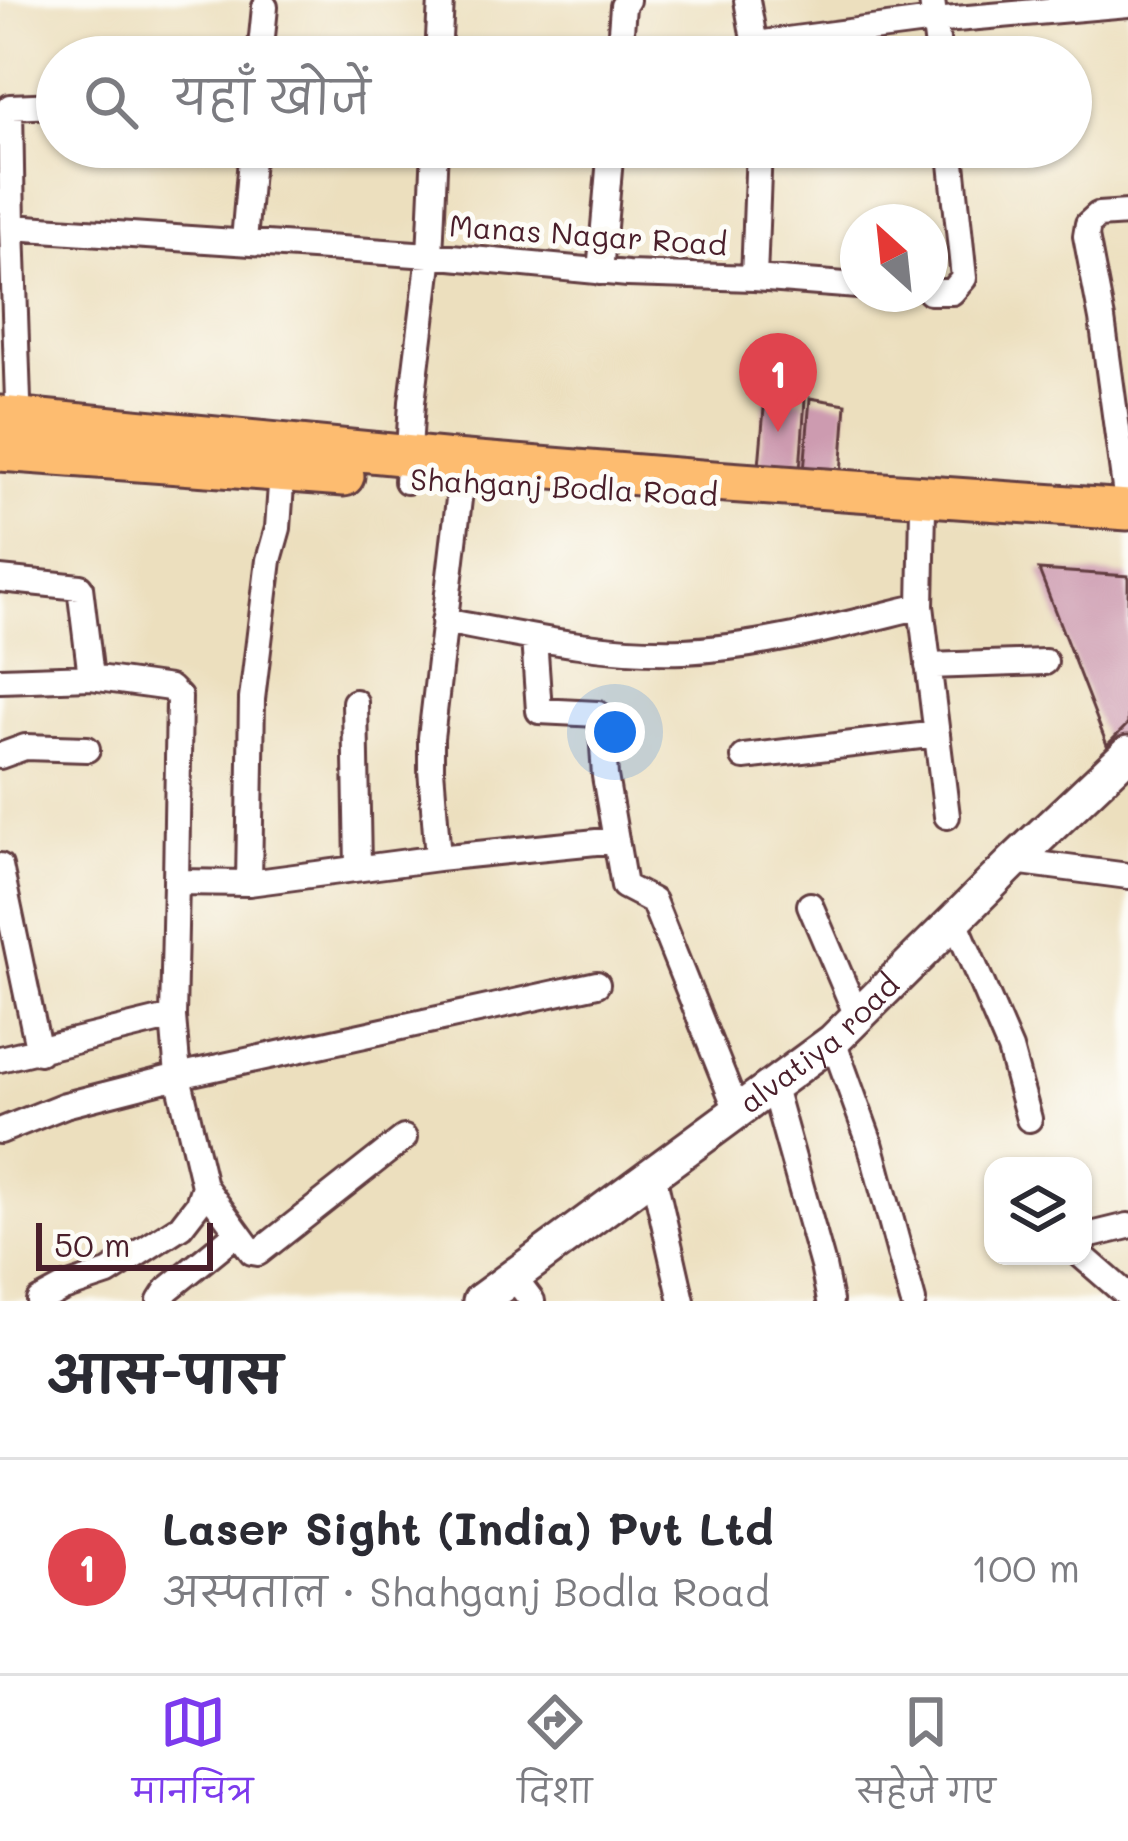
<!DOCTYPE html>
<html lang="hi">
<meta charset="utf-8">
<style>
:root{--surface:#fff;--page:#f7f7f7;--text:#2b2b33;--muted:#7c7c81;--line:#e1e1e2;--accent:#7c3aed}
body{margin:0;font-family:Mali,"Playpen Sans Deva",sans-serif;background:var(--page);color:var(--text)}
.controls{position:absolute;right:36px;bottom:36px;display:grid;overflow:hidden;border-radius:24px;box-shadow:0 3px 9px #0004}
.controls button{width:108px;height:108px;display:grid;place-items:center;padding:0;border:0;border-bottom:3px solid var(--line);background:var(--surface);color:var(--text);font:60px sans-serif}
.compass{position:absolute;left:840px;top:204px;width:108px;height:108px;border-radius:50%;background:var(--surface);box-shadow:0 3px 9px #0004;rotate:333deg}
.scale{position:absolute;left:36px;bottom:30px;width:177px;box-sizing:border-box;padding-left:12px;border:6px solid #4a1f2b;border-top:0;font-size:33px;line-height:42px;white-space:nowrap;color:#4a1f2b;-webkit-text-stroke:9px #fdfcf7;paint-order:stroke}
.you{position:absolute;left:615px;top:732px;width:42px;height:42px;margin:-30px;border:9px solid #fff;border-radius:50%;background:#1a73e8;box-shadow:0 0 0 18px #1a73e833}
.badge{display:grid;place-items:center;width:78px;height:78px;border-radius:50%;background:var(--accent);color:#fff;font-size:39px;font-weight:700}
.pin{position:absolute;translate:-50% -99px;filter:drop-shadow(0 3px 6px #0008)}
.pin::after{content:'';position:absolute;top:63px;width:42px;height:36px;background:inherit;clip-path:polygon(0 0,100% 0,50% 100%)}
.list{margin:0;padding:0;list-style:none}
h2{display:flex;justify-content:space-between;align-items:center;height:156px;margin:0;padding:0 48px;font-size:51px}
h2 small{font-size:39px;font-weight:400;color:var(--muted)}
.list li{display:grid;grid-template-columns:78px 1fr auto;gap:36px;align-items:center;box-sizing:border-box;height:216px;padding:0 48px;border-top:3px solid var(--line)}
.list b{display:block;font-size:45px;white-space:nowrap}
.list p{margin:0;font-size:39px;white-space:nowrap;color:var(--muted)}
.list em{font-size:39px;font-style:normal;color:var(--muted)}
.icon{flex:none;width:66px;height:66px;fill:none;stroke:currentColor;stroke-width:2;stroke-linecap:round;stroke-linejoin:round}
.map{position:relative;flex:none;width:1128px;height:1301px;overflow:hidden}
.search{position:absolute;background:var(--surface);box-shadow:0 3px 9px #0004;left:36px;right:36px;top:36px;height:132px;display:flex;align-items:center;gap:30px;box-sizing:border-box;padding:0 42px;border-radius:66px;color:var(--muted);font-size:45px}
.sheet{height:372px;background:var(--surface)}
nav{display:flex;justify-content:space-around;align-items:center;box-sizing:border-box;height:168px;border-top:3px solid var(--line);background:var(--surface);font-size:33px;color:var(--muted)}
nav a{display:grid;justify-items:center;gap:6px}
nav .on{color:var(--accent)}
.map>svg:first-child{display:block}
.building{fill:#cd9bb0}
.lines{fill:none;stroke-linecap:round;stroke-linejoin:round}
.minor-casing{stroke:#623c41;stroke-width:30}
.tertiary-casing{stroke:#623c41;stroke-width:39}
.primary-casing{stroke:#623c41;stroke-width:45}
.minor{stroke:#fff;stroke-width:24}
.tertiary{stroke:#fff;stroke-width:33}
.primary{stroke:#fdbc6f;stroke-width:39}
.labels{text-anchor:middle;stroke-width:10;stroke-linejoin:round;paint-order:stroke}
.street-label{font-size:30px;fill:#4a1f2b;stroke:#fdfcf7}
</style>
<div class="map">
<svg width="1128" height="1301" viewBox="0 0 1128 1301">
<rect width="100%" height="100%" fill="#fdfcf7"/>
<filter id="ink" filterUnits="userSpaceOnUse"><feTurbulence type="fractalNoise" baseFrequency=".00833" numOctaves="2"/><feDisplacementMap in="SourceGraphic" scale="24" xChannelSelector="R" yChannelSelector="G"/><feConvolveMatrix kernelMatrix="1 2 1 2 8 2 1 2 1" color-interpolation-filters="sRGB"/></filter>
<filter id="wash" filterUnits="userSpaceOnUse"><feTurbulence type="fractalNoise" baseFrequency=".004" numOctaves="4" result="noise"/><feDisplacementMap in="SourceGraphic" scale="48" xChannelSelector="R" yChannelSelector="G"/><feGaussianBlur stdDeviation="2.7" result="paint"/><feColorMatrix in="noise" values="0 0 0 0 0 0 0 0 0 0 0 0 0 0 0 0 0 1.4 0 .05"/><feComposite in="paint" operator="in"/></filter>
<g filter="url(#wash)">
<rect width="100%" height="100%" fill="#ecdfbe"/>
<g id="blocks">
<path class="building" d="M765 397 805 400 800 470 759 466Z
M810 398 846 404 841 474 804 472Z
M1039 570 1128 576V724L1107 745Z"/>
</g>
</g>
<g filter="url(#ink)">
<use href="#blocks" fill-opacity="0" stroke="#623c41" stroke-width="3"/>
<g class="lines">
<defs>
<path id="minor" d="M747 0 757 57
M932 0 939 57
M756 44 933 21 1128 4
M260 57 265 7
M438 57 441 0
M619 57 623 6 627 0
M12 227 10 107 57 105
M244 241 252 147
M600 272 611 147
M754 278 858 286
M930 292H952L964 278 952 163
M19 429 12 227 430 255 628 274 754 278 759 147
M407 481 412 402 430 255 435 147
M923 508 921 606 947 816
M1128 510 1102 319 1086 236 1088 224 1098 215 1128 213
M0 579 80 587 91 677 170 688 179 697 176 882 249 883 438 858 431 769V738L461 482
M444 621C523 636 603 654 684 651 764 647 843 625 921 606
M534 638 539 711 598 714 601 716 605 776 624 886 653 901 738 1113
M928 666 1045 662
M0 680 91 677
M355 702 358 867
M0 756 25 747 87 749
M744 757 937 734
M438 858 616 840
M1014 861 1128 876
M0 866 39 1052
M176 882 173 1017 178 1076 597 984
M249 883 252 699 269 560 278 528 282 471
M810 905 858 1018
M955 921 1010 1049 1029 1119
M833 1041 870 1143 913 1301
M0 1059 173 1017
M773 1087 823 1266 830 1301
M0 1131 65 1105 178 1076 204 1186 198 1204 181 1226 108 1273 63 1288 39 1301
M653 1174 682 1301
M204 1186 252 1252 258 1253 404 1138
M1083 1237 1128 1226
M1082 1256 1128 1296
M514 1277 532 1301
M160 1301 167 1290 236 1234"/>
<g id="tertiary">
<path id="s1" d="M480 1301 833 1041 1014 861 1128 753"/>
</g>
<path id="primary" d="M0 416 453 460 713 481 1128 510
M0 451 344 476"/>
</defs>
<use href="#minor" class="minor-casing"/>
<use href="#tertiary" class="tertiary-casing"/>
<use href="#primary" class="primary-casing"/>
<use href="#minor" class="minor"/>
<use href="#tertiary" class="tertiary"/>
<use href="#primary" class="primary"/>
</g>
</g>
<g class="labels">
<g class="street-label">
<text transform="translate(588 236) rotate(4)" y="10">Manas Nagar Road</text>
<text transform="translate(564 488) rotate(3)" y="10">Shahganj Bodla Road</text>
<text dy="10" stroke="none"><textPath href="#s1" startOffset="426">alvatiya road</textPath></text>
</g>
</g>
</svg>
<div class="controls">
<button><svg class="icon" aria-label="layers" viewBox="0 0 24 24"><path d="M12 4l9 5-9 5-9-5zM3 14l9 5 9-5"/></svg></button>
</div>
<svg class="compass" viewBox="-18 -18 36 36"><path d="M0-13l5 13h-10z" fill="#e53935"/><path d="M0 13l5-13h-10z" fill="#7c7c81"/></svg>
<div class="scale">50 m</div>
<div class="you"></div>
<div class="pin badge" style="left:778px;top:432px;background:#e0444e">1</div>
<div class="search"><svg class="icon" aria-label="search" viewBox="0 0 24 24"><circle cx="10" cy="10" r="6"/><path d="M15 15l6 6"/></svg>यहाँ खोजें</div>
</div>
<section class="sheet">
<h2>आस-पास<small></small></h2>
<ul class="list">
<li><span class="badge" style="background:#e0444e">1</span><div><b>Laser Sight (India) Pvt Ltd</b><p>अस्पताल · Shahganj Bodla Road</p></div><em>100 m</em></li>
</ul>
</section>
<nav>
<a class="on"><svg class="icon" aria-label="map" viewBox="0 0 24 24"><path d="M3 6l6-2 6 2 6-2v14l-6 2-6-2-6 2zM9 4v14M15 6v14"/></svg>मानचित्र</a>
<a><svg class="icon" aria-label="directions" viewBox="0 0 24 24"><path d="M12 3l9 9-9 9-9-9zM9 14v-3h6M13 9l2 2-2 2"/></svg>दिशा</a>
<a><svg class="icon" aria-label="saved" viewBox="0 0 24 24"><path d="M7 4h10v16l-5-4-5 4z"/></svg>सहेजे गए</a>
</nav>
